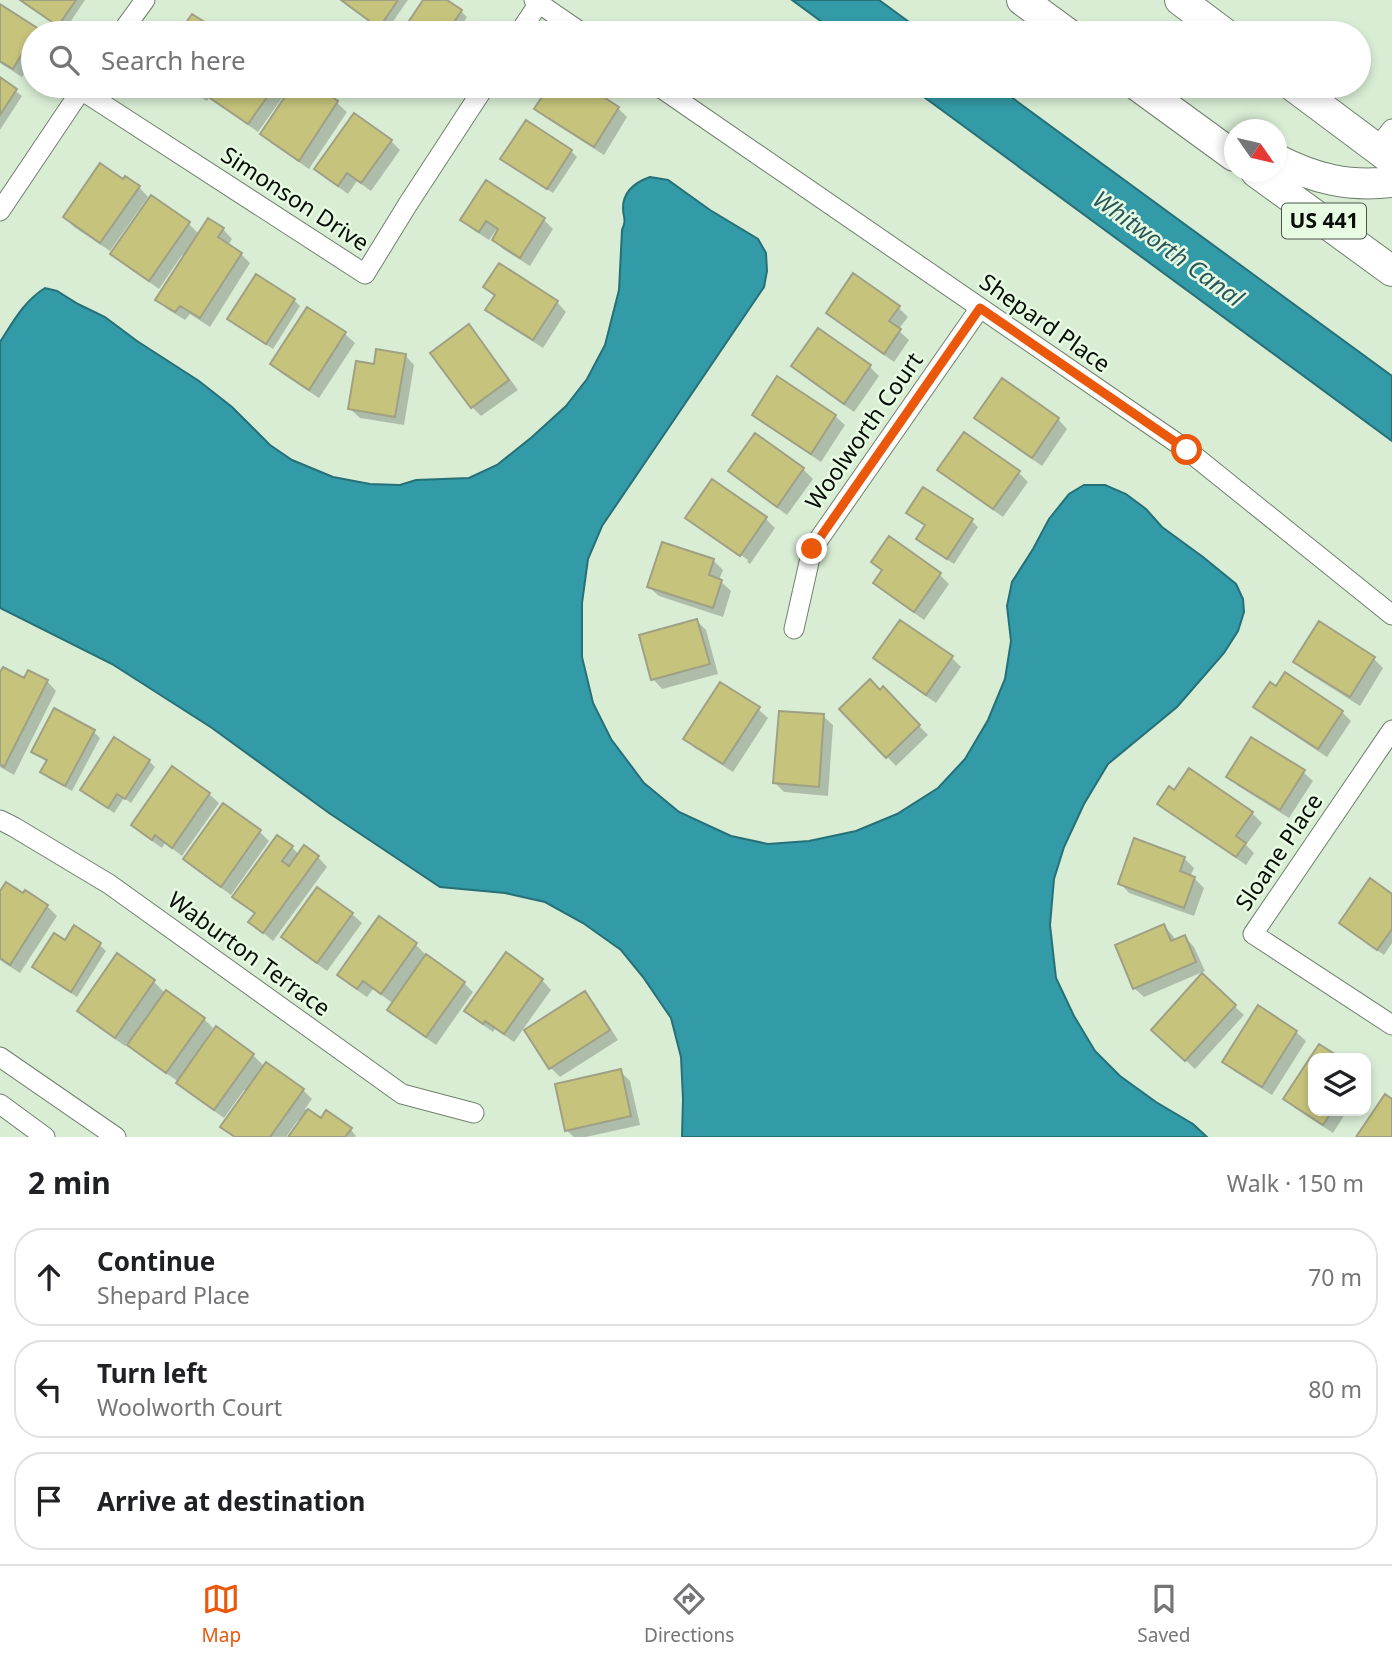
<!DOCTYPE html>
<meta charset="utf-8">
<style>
:root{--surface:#fff;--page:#f6f6f6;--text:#202124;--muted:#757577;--line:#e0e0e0;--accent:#ea580c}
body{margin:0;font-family:"Noto Sans",sans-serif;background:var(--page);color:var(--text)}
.controls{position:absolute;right:21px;bottom:21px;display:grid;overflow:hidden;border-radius:14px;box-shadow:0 4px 10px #0003}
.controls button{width:63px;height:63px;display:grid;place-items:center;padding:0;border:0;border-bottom:2px solid var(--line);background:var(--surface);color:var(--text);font:35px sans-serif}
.compass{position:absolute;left:1224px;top:119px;width:63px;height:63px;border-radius:50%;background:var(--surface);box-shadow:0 4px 10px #0003;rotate:124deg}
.stop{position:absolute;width:21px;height:21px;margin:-16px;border:5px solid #ea580c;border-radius:50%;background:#fff}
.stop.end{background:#ea580c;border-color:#fff;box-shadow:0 2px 7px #0008}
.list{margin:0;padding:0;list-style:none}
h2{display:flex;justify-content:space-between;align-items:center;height:91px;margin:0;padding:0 28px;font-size:30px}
h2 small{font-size:23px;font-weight:400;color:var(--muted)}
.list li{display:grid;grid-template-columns:46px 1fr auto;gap:21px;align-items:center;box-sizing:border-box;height:98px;margin:0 14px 14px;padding:0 14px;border:2px solid var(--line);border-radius:28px}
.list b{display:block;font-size:26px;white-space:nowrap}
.list p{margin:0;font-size:23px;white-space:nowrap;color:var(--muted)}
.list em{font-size:23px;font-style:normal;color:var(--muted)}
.icon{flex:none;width:38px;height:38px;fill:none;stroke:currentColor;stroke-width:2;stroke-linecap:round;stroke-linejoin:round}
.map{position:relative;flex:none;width:1392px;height:1137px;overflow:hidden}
.search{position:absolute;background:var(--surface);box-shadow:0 4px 10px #0003;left:21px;right:21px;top:21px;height:77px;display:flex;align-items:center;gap:18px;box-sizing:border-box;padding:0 24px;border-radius:38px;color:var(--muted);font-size:26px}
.sheet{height:427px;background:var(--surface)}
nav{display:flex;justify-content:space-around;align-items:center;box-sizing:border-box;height:98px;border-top:2px solid var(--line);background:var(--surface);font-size:19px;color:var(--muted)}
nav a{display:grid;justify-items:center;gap:4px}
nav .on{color:var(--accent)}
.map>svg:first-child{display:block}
.water{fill:#339aa7;stroke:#267077;stroke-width:2}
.shadow{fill:#0003}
.building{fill:#c6c47c;stroke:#a0a085;stroke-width:2}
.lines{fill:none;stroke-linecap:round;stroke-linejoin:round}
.minor-casing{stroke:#6f816c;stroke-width:21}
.primary-casing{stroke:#6f816c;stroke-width:32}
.minor{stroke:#fff;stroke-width:19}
.primary{stroke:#fff;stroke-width:30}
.route{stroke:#ea580c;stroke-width:9}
.labels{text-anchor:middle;stroke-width:5;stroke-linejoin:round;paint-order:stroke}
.shield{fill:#e7fbe3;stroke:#4b5549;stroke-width:2}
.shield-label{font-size:21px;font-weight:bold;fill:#080e07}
.street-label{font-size:23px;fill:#080e07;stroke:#e7fbe3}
.water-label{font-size:24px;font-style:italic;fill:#2a565b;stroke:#e7fbe3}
</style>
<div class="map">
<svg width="1392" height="1137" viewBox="0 0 1392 1137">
<rect width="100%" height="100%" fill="#d9edd5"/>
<path class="water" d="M792 0H879L924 33H837Z
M909 86H996L1392 376V441Z
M650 177 668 180 710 210 758 239 766 253 767 271 764 287 602 526 588 559 582 603V657L593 703 611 739 644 783 679 812 731 836 768 844 809 841 856 831 897 814 938 788 965 759 988 720 1005 679 1011 641 1007 606 1012 582 1033 549 1049 519 1069 494 1084 485H1105L1126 494 1146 509 1162 527 1203 557 1236 584 1243 599 1244 612 1238 631 1224 653 1177 707 1108 764 1084 804 1064 847 1054 879 1050 925 1056 978 1074 1016 1095 1051 1120 1076 1156 1102 1193 1124 1207 1137H682L683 1099 681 1057 671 1018 643 977 621 950 583 923 545 902 505 893 440 887 329 813 212 728 112 664 0 608V342C13 322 24 301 45 288L57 291 78 304 105 317 137 341 199 381 232 407 270 445 292 460 333 477 370 484 400 485 416 480 469 478 497 465 532 437 566 406 587 379 605 345 619 290 622 230C627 219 623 218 623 208 623 191 636 182 650 177Z"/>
<path class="shadow" d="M20 0H85L65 30Z
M343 0H408L385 33 349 7Z
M425 0H444L461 11 467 17 457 33H403Z
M0 6 41 33H33V63L32 62 22 77 0 63Z
M0 79 22 96 0 130Z
M182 86H312L337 103 347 112 309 169 271 143 262 134 290 93 287 91 258 132 222 107 210 96 207 101Z
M551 86 564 93 569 86H583L618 108 627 117 604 155 546 118 537 109Z
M391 141 400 150 371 191 357 181 348 194 326 178 316 168Z
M571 151 577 157 553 193 509 164Z
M124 181 139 187 148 197 110 251 74 227 65 217Z
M486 183 544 220 553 229 530 266 503 249 494 240 499 231 496 230 489 240 472 229 462 220Z
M189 224 200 235 223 229 232 239 228 245 241 254 250 263 210 327 190 314 185 320 167 309 157 299 185 257 182 255 159 289 122 263 113 254Z
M257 276 294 300 300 306 273 349 235 324 229 318Z
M485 287 557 302 566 312 543 348 497 319 487 309 495 297Z
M898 307 908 317 898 330 909 340 894 362 838 322 828 312Z
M308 309 345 334 355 343 319 398 281 373 272 364Z
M469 326 478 336 518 390 481 416 472 407Z
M818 330 870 367 879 376 854 412 802 375 793 366Z
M405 355 414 365 404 425 360 418 350 409 375 366Z
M754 415 835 416 845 425 821 462 764 424Z
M977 418 1058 419 1067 429 1042 466 986 427Z
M755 435 803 469 813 479 787 515 739 480 730 471Z
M939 470 1018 472 1028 482 1003 517 949 479Z
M713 481 766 519 775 528 750 564 747 562 748 560 695 523V525L687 517Z
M924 489 972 521 978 527 954 564 924 545 918 539 926 527 908 513Z
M890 539 940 575 949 584 924 620 885 592 875 583 883 572 873 562Z
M713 560 723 570 719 580 731 591 723 617 659 596 649 587Z
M697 621 706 630 718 674 662 689 653 679Z
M1319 624 1374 659 1383 668 1360 706 1305 671 1295 661Z
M875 658H952L961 667 936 703 884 667Z
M0 676 25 680 47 681 56 691 14 775 0 767Z
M883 689 928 735 896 766 841 709Z
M1255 707 1342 712 1351 721 1327 757 1265 716Z
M758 709 768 718 733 772 695 748 686 739Z
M823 716 833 725 828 796 784 792 775 783Z
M94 732 100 738 72 791 48 778 42 772 48 762 39 757 33 751Z
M149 761 155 767 131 803 124 798 114 813 88 795 82 789Z
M1189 770 1252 813 1262 823 1246 845 1254 853 1246 865 1169 813 1160 803 1175 792Z
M1303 772 1313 781 1289 818 1238 786 1228 776Z
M209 794 219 803 182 856 165 843 162 848 142 834 133 825Z
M260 832 269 841 231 895 194 868 185 859Z
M292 847 299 855 318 857 327 867 273 941 250 922 256 915 234 897Z
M1184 858 1194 868 1190 877 1194 878 1204 888 1194 916 1129 893 1120 883Z
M317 889 352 914 362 923 327 971 292 946 283 937Z
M26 893 47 906 57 916 20 973 0 960V895L24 896Z
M1392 896V943L1384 955 1347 929 1341 923Z
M380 918 416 945 425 954 424 955 464 983 473 992 436 1045 399 1019 390 1010 394 1004 373 989 367 997 348 984 339 975Z
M1164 926 1173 936 1176 941 1185 937 1194 947 1205 971 1144 997 1134 988Z
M74 928 100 945 106 951 77 997 40 973 34 967 65 942Z
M118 956 154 982 165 993 204 1019 213 1028 207 1037 209 1039 217 1029 253 1055 265 1067 303 1090 312 1099 305 1109 321 1121 351 1130 356 1136 355 1137H290L301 1122 298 1120 286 1137H234L223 1126 247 1092 244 1090 224 1118 188 1092 176 1080 138 1054 127 1043 125 1046 88 1020 79 1010Z
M1202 976 1244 1015 1195 1069 1163 1039Z
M542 980 551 990 514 1042 495 1029 493 1032 476 1020 467 1010Z
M585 993 594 1003 618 1040 560 1077 551 1068 527 1030Z
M1296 1032 1306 1041 1272 1095 1234 1071 1224 1061Z
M1319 1046 1338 1058H1313V1111H1347L1333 1133 1295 1108 1285 1099Z
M620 1071 630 1081 640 1125 586 1137H574L566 1130Z"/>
<path class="building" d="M20 0H76L58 26Z
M341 0H398L379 28Z
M423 0H447L462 10 447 33H401Z
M0 4 45 33H33V62L22 54 13 69 0 61Z
M192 14 222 33H179Z
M0 77 17 89 0 115Z
M185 86H202L197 93Z
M219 86H275L248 124 210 98Z
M292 86H315L338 101 299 161 260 134Z
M549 86H555L563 91 567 86H586L619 107 594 147 534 109Z
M354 113 392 140 361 183 347 173 338 186 314 169Z
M526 120 572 150 547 189 500 159Z
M100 163 123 179 125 176 140 186 100 243 63 217Z
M486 180 545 218 520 258 492 240 498 229 486 221 479 232 460 220Z
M151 195 190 222 149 281 110 254Z
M208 218 224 228 218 237 242 253 200 318 180 306 175 312 155 300Z
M499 263 558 301 533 340 485 310 495 295 483 287Z
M853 273 900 306 889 321 901 329 884 354 826 313Z
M256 274 295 299 266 344 227 319Z
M307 307 346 332 309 390 270 364Z
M469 324 509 380 471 408 430 353Z
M818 328 871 365 844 404 791 366Z
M376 349 406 354 395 417 348 409 356 361 374 364Z
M777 376 836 415 811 454 752 415Z
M1002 378 1059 418 1032 458 974 418Z
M964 432 1020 471 993 509 937 470Z
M755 433 804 468 777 507 728 471Z
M712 479 767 517 740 556 685 518Z
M923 487 973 519 947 559 916 539 925 525 906 513Z
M889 536 941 573 914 612 873 583 882 570 871 562Z
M662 542 714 559 709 575 722 580 713 608 647 587Z
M697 619 710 664 651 680 639 635Z
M900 620 953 656 926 695 873 658Z
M1319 621 1375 657 1350 697 1293 662Z
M3 667 24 678 28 670 48 680 4 767 0 764V672Z
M1285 672 1343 711 1318 749 1253 707 1270 682 1276 686Z
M870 679 880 690 883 686 920 725 886 758 839 709Z
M720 682 760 707 723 764 683 739Z
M54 708 95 730 65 786 40 772 47 760 31 752Z
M779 711 824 714 819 787 773 783Z
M114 737 150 760 125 799 117 794 108 808 80 790Z
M1251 737 1305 770 1280 810 1226 777Z
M172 766 210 793 172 848 155 835 152 840 131 825Z
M1189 768 1253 812 1236 836 1246 843 1236 857 1157 804 1169 786 1174 790Z
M223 803 261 830 221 887 183 859Z
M277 835 293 846 282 861 289 866 304 845 319 856 263 933 248 922 255 913 232 897Z
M1134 838 1185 857 1180 871 1195 877 1184 908 1118 884Z
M1370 878 1392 894V929L1377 950 1339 923Z
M6 882 23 893 25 890 48 905 10 965 0 958V891Z
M317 887 353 913 317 963 281 937Z
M379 916 417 943 381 994 363 981 357 989 337 975Z
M1164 924 1171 941 1185 935 1196 962 1133 989 1115 945Z
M74 925 101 943 71 992 32 967 54 933 65 940Z
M506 952 543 979 504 1034 485 1021 483 1024 464 1011Z
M117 953 155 980 115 1038 77 1011Z
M426 954 465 982 426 1037 387 1010Z
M1202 973 1236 1005 1185 1061 1151 1030Z
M166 990 205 1018 166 1073 127 1045Z
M585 991 610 1030 549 1069 524 1030Z
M1258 1005 1297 1031 1262 1087 1222 1062Z
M216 1026 254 1054 214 1110 176 1083Z
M1319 1044 1341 1058H1313V1111H1332L1323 1125 1283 1099Z
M266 1062 304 1089 270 1137H235L220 1127Z
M621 1069 631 1116 565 1131 555 1084Z
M1385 1094 1392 1099V1137H1356Z
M308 1109 321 1118 326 1110 352 1128 345 1137H288Z"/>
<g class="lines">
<defs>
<path id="minor" d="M534 0 582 33
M121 33 145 0
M519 33 539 3
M658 86 1187 450 1392 615
M81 90 365 274 408 204 485 86
M1377 148 1392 129
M0 211 84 86
M794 629 812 549 980 308
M1392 730 1253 934 1392 1025
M0 820 14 827 109 884 402 1094 474 1113
M0 1057 116 1137
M0 1104 45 1137"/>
<path id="primary" d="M1022 0 1067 33
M1180 0 1224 33
M1138 86 1234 156
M1293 86 1392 160
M1276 159C1315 179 1348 187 1392 182
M1256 172 1392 271"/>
</defs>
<use href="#minor" class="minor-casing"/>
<use href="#primary" class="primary-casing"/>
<use href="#minor" class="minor"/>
<use href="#primary" class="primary"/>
</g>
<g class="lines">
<path class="route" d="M812 549 980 308 1187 450"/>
</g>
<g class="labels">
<rect class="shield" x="1282" y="203.5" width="84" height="35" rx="5"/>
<g class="shield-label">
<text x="1324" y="228">US 441</text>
</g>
<g class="street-label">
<text transform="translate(295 199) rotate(33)" y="8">Simonson Drive</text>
<text transform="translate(1045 323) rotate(35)" y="8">Shepard Place</text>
<text transform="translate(864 431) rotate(-55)" y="8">Woolworth Court</text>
<text transform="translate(1279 852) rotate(-56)" y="8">Sloane Place</text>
<text transform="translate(249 954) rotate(36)" y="8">Waburton Terrace</text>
</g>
<g class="water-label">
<text transform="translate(1168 249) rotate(36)" y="8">Whitworth Canal</text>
</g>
</g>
</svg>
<div class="controls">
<button><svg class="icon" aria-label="layers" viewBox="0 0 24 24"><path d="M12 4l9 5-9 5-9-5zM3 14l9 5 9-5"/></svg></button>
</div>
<svg class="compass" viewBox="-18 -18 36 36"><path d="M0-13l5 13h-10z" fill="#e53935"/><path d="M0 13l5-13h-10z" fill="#757577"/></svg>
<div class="stop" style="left:1187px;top:450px"></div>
<div class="stop end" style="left:812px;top:549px"></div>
<div class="search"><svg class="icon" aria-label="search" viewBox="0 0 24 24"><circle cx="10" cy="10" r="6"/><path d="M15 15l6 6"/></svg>Search here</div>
</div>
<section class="sheet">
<h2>2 min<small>Walk · 150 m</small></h2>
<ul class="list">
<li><svg class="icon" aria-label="ahead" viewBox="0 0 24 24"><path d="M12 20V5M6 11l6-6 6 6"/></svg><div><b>Continue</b><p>Shepard Place</p></div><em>70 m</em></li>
<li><svg class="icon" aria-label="left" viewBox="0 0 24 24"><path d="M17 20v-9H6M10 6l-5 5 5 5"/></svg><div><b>Turn left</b><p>Woolworth Court</p></div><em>80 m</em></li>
<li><svg class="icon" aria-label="arrive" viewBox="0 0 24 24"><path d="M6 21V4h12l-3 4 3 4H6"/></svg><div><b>Arrive at destination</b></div></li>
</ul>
</section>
<nav>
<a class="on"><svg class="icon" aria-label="map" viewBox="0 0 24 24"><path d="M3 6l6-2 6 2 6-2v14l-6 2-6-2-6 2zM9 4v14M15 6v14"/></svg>Map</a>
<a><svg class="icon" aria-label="directions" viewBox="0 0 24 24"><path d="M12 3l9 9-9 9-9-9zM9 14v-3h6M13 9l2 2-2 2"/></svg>Directions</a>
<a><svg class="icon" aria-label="saved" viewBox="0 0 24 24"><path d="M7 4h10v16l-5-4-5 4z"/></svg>Saved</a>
</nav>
